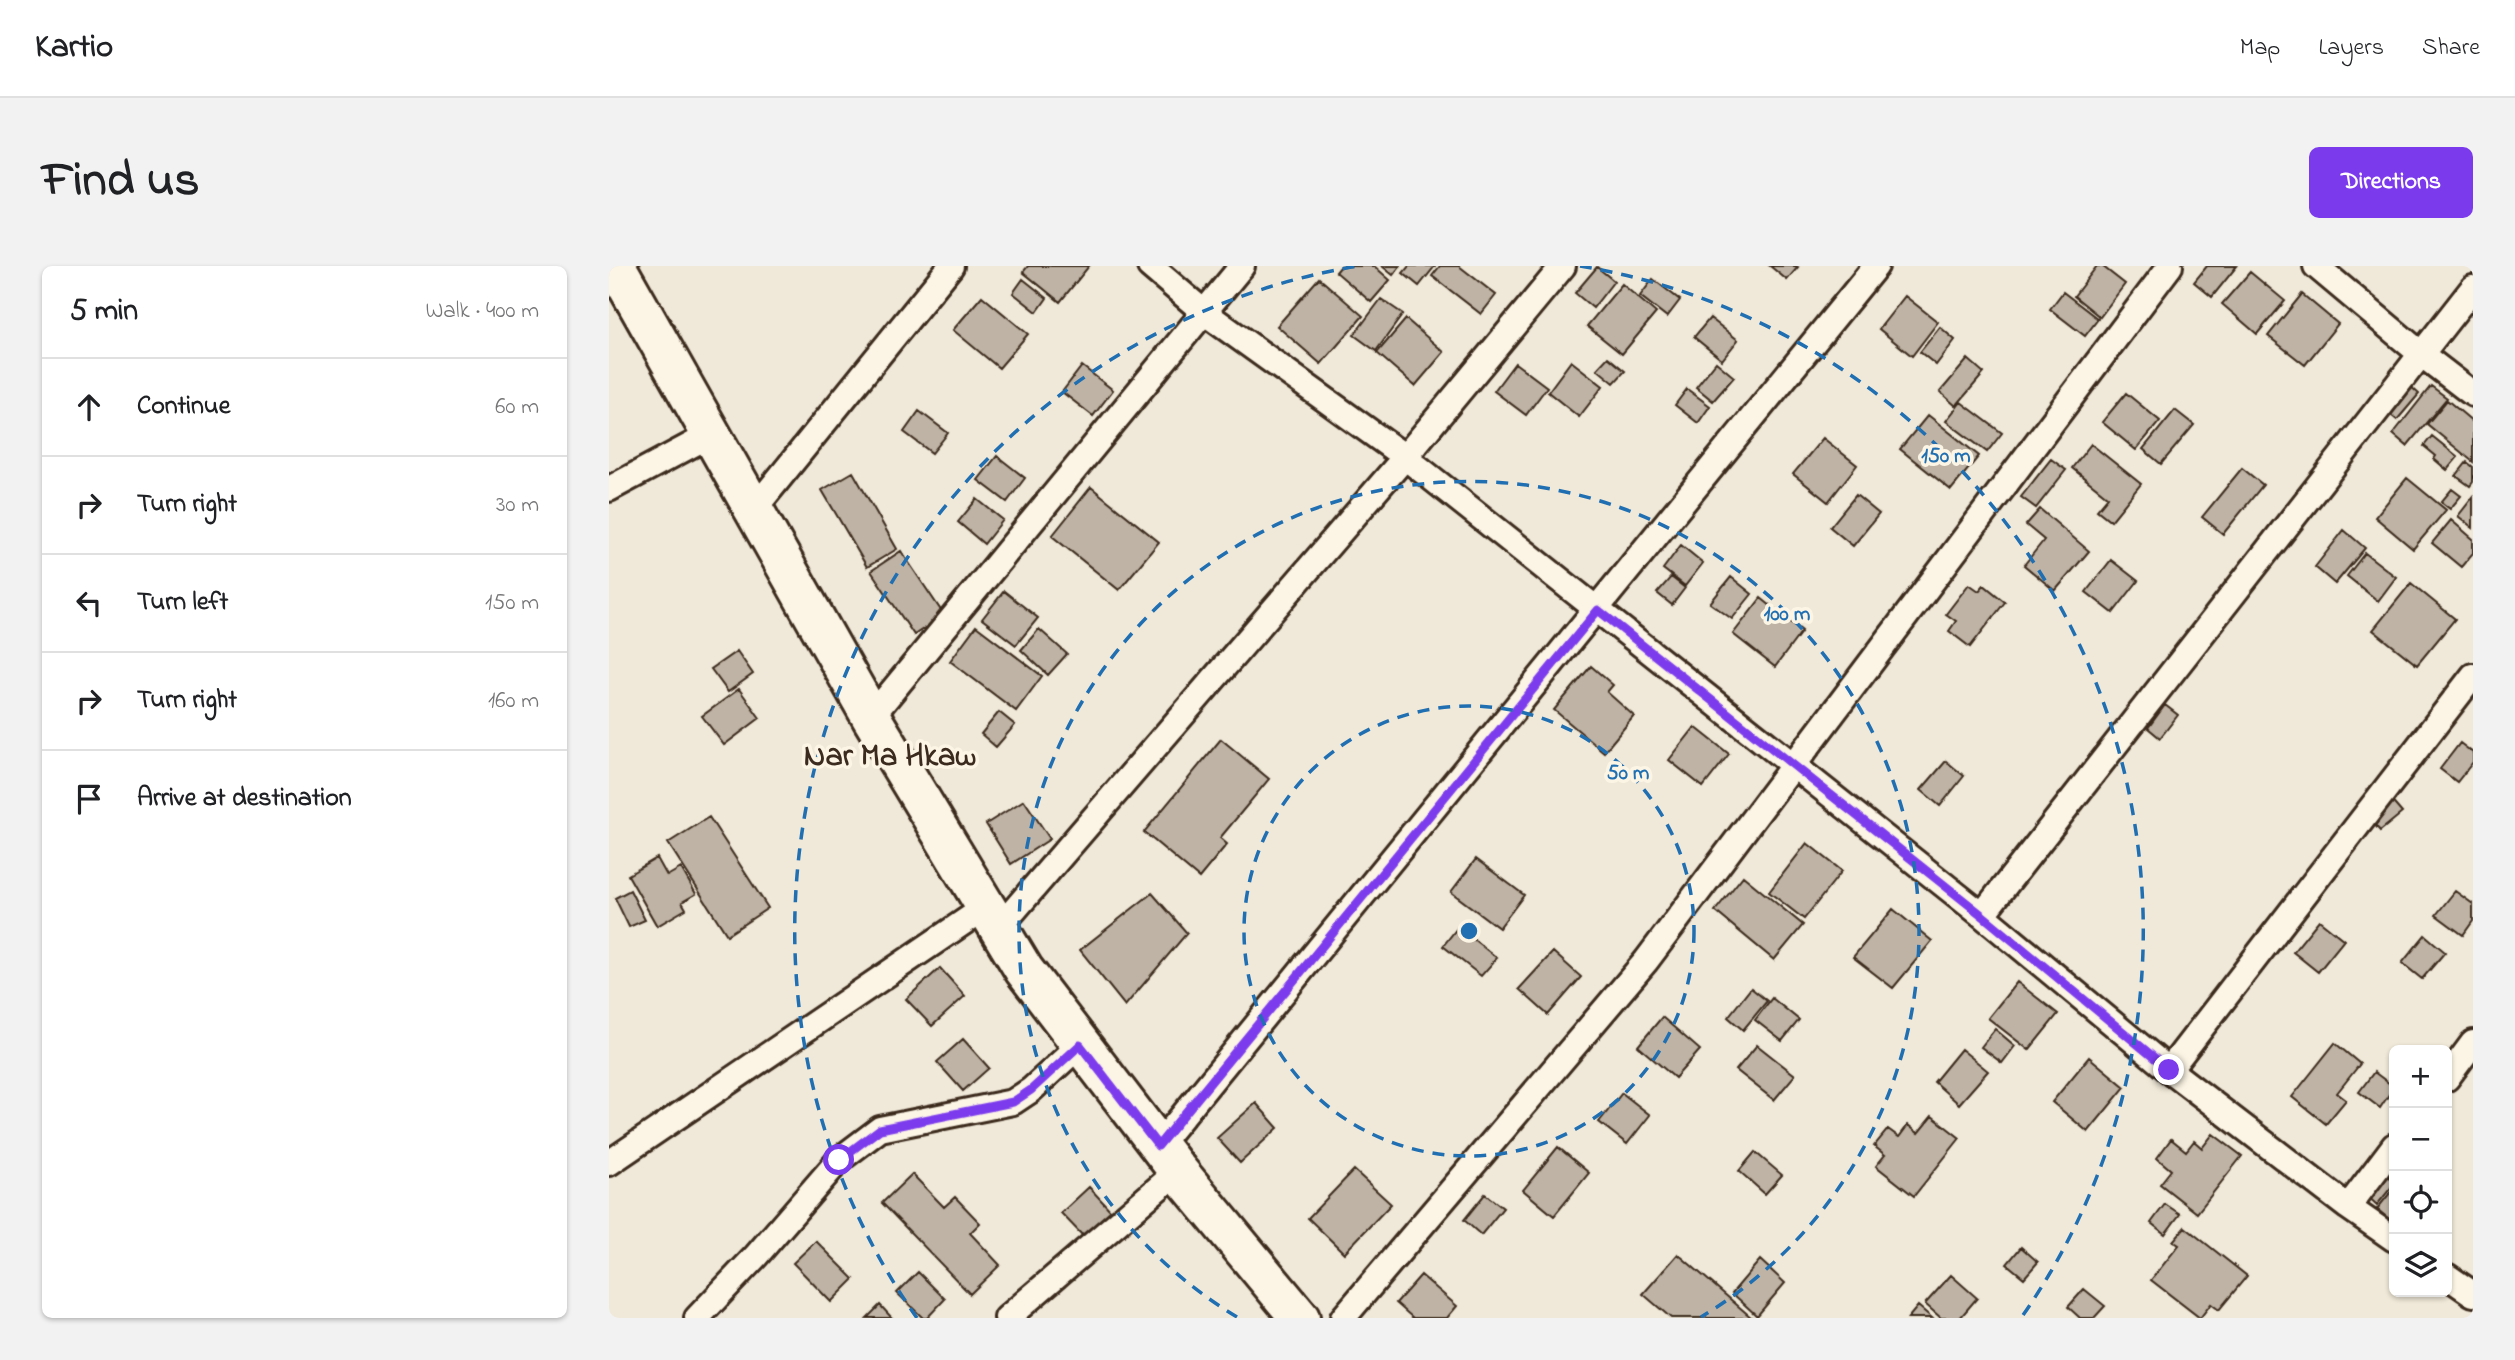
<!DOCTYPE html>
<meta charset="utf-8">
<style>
:root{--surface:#fff;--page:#f2f2f2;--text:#202124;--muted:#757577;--line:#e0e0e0;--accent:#7c3aed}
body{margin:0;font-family:"Indie Flower",sans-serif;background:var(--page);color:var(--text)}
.controls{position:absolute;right:21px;bottom:21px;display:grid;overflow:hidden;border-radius:10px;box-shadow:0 2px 5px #0004}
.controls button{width:63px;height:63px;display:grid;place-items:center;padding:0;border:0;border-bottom:2px solid var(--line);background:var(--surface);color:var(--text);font:35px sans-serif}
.stop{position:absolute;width:21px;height:21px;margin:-16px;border:5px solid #7c3aed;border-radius:50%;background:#fff}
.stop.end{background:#7c3aed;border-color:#fff;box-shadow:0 2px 7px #0008}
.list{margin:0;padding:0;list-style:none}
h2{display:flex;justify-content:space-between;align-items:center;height:91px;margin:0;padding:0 28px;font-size:30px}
h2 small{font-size:23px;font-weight:400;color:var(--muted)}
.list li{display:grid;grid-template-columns:46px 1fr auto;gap:21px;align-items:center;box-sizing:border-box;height:98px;padding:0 28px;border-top:2px solid var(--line)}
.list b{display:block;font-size:26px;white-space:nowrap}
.list em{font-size:23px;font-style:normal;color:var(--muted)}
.icon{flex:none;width:38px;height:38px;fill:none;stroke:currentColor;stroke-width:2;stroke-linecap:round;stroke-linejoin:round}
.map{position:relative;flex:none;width:1864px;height:1052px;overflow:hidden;border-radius:10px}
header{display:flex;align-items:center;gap:42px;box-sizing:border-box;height:98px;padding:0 35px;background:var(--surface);border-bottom:2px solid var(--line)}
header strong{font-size:33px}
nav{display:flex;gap:38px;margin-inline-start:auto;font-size:24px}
.intro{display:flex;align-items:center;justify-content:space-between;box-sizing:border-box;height:168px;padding:0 42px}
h1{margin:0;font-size:49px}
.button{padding:18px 32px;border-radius:10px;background:var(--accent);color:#fff;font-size:24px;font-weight:700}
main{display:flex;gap:42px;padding:0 42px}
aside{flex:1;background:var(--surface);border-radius:10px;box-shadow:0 2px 5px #0004}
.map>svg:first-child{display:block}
.building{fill:#beb3a4;stroke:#3b2a1e;stroke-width:2}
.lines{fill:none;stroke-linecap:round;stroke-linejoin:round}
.minor-casing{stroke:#3b2a1e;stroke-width:30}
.primary-casing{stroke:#3b2a1e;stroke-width:44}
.minor{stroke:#fcf5e5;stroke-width:24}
.primary{stroke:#fcf5e5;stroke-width:38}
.route{stroke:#7c3aed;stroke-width:9}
.ring{fill:none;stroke:#1f6fb2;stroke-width:3.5;stroke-dasharray:12 9}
.labels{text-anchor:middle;stroke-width:7;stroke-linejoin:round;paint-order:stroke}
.quarter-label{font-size:32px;font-weight:bold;fill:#3b2a1e;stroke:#fcf5e5}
.centre{fill:#1f6fb2;stroke:#fcf5e5;stroke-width:3.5}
.ring-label{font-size:21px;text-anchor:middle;font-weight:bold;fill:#1f6fb2;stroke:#fcf5e5;stroke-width:7;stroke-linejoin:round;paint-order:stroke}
</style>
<header>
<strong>Kartio</strong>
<nav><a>Map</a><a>Layers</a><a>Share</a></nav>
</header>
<div class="intro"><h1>Find us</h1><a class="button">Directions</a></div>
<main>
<aside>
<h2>5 min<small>Walk · 400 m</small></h2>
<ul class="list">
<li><svg class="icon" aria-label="ahead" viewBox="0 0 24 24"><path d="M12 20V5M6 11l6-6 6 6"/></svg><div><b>Continue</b></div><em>60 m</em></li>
<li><svg class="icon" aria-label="right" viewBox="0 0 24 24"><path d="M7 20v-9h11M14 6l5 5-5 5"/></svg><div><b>Turn right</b></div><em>30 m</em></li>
<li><svg class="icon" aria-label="left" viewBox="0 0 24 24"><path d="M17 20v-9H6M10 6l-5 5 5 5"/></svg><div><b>Turn left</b></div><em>150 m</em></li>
<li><svg class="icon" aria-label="right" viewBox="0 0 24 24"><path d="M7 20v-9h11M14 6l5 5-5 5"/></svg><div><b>Turn right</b></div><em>160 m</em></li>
<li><svg class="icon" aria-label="arrive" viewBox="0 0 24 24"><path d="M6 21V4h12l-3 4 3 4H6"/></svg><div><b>Arrive at destination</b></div></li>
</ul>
</aside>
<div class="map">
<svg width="1864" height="1052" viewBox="0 0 1864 1052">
<rect width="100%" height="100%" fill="#f0e9d9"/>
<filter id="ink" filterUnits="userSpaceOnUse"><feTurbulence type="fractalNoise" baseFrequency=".0143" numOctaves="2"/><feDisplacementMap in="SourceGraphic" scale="14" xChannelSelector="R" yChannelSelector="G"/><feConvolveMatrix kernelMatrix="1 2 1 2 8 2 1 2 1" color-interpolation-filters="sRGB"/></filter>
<g filter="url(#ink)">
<path class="building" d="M419 0H480L451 36 414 6Z
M732 0H765L781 14 762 36 727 6Z
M773 0H791L784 9Z
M800 0H826L810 20 794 7Z
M831 0H850L887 29 872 48 823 10Z
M1161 0H1187L1189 1 1178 14Z
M1488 0H1493L1516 18 1491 51 1465 30Z
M1598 0H1628L1603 31 1585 16Z
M988 1 1005 15 984 42 966 27Z
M1641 6 1676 35 1648 68 1613 38Z
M710 12 754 50 712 98 668 60Z
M414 13 438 32 428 46 404 27Z
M1044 13 1071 34 1058 51 1031 30Z
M1013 18 1047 47 1013 88 978 60Z
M1454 26 1489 53 1476 70 1441 43Z
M1693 28 1729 58 1696 99 1659 70Z
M373 30 419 68 390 102 344 64Z
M1296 30 1329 56 1303 90 1270 63Z
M772 33 794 48 767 85 745 69Z
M1101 52 1129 74 1113 94 1085 71Z
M797 53 835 86 806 120 768 87Z
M1331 61 1346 74 1327 99 1311 86Z
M999 91 1016 105 1005 117 988 103Z
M1359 93 1375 107 1347 140 1331 126Z
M962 95 994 120 970 151 939 126Z
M1107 96 1125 111 1104 135 1087 121Z
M906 97 938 121 917 149 885 125Z
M473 100 504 124 484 150 453 126Z
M1799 118 1810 128 1788 154 1777 145Z
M1822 120 1838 132 1798 180 1784 168Z
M1078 123 1101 140 1089 157 1066 139Z
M1517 127 1551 155 1527 184 1493 156Z
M1838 134 1864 156V196L1818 158Z
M1352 136 1393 167 1378 186 1337 155Z
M1566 144 1585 159 1552 198 1534 183Z
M310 145 339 167 323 187 295 166Z
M1319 149 1370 190 1342 224 1291 183Z
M1823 170 1849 191 1838 204 1825 193 1827 190 1815 180Z
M1214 172 1248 199 1219 236 1184 208Z
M1482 178 1532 218 1502 255 1488 244 1499 231 1463 202Z
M388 190 416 212 398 236 369 214Z
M1442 193 1457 204 1427 242 1412 231Z
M1858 196 1864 201V216L1861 220 1847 210Z
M1633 202 1654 219 1614 268 1593 251Z
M244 206 288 283 258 301 213 224Z
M1798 212 1837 244 1804 283 1766 251Z
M482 221 550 276 510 324 443 270Z
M1843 223 1852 230 1841 243 1832 236Z
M1247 229 1270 248 1244 280 1221 261Z
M1864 231V262L1849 250Z
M368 233 394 254 375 278 349 256Z
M1431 243 1480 285 1446 325 1415 299 1435 274 1417 259Z
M1842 254 1864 273V287L1852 301 1823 277Z
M1735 264 1756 282 1726 318 1706 301Z
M1072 279 1094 297 1076 320 1054 303Z
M292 285 335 349 305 369 262 305Z
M1756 287 1787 311 1769 335 1738 310Z
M1502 294 1529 315 1504 347 1477 326Z
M1062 311 1076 322 1063 339 1048 327Z
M1122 311 1143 328 1123 353 1101 337Z
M1802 317 1846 353 1808 399 1764 364Z
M1360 318 1370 325 1375 319 1396 336 1361 381 1340 365 1347 355 1337 348Z
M395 325 429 352 407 379 373 353Z
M1152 332 1193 365 1166 401 1124 368Z
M367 360 433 410 407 445 341 395Z
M430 363 458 388 439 409 412 384Z
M128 385 144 408 119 426 102 403Z
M982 400 1004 419 998 426 1025 450 995 486 945 444Z
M130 423 151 452 115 479 93 450Z
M1556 439 1569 449 1551 472 1539 462Z
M390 446 406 459 387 481 372 468Z
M1086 461 1120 488 1094 521 1060 494Z
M612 473 660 513 611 572 618 578 590 612 535 566Z
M1851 477 1864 487V496L1848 516 1831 503Z
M1337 495 1355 510 1331 540 1312 524Z
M1780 532 1793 547 1771 565 1758 550Z
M415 534 441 573 402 598 377 558Z
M100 551 159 642 118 669 59 577Z
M1198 577 1233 605 1195 653 1160 626Z
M48 592 58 610 72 602 87 628 73 636 77 643 48 660 19 609Z
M867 593 915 629 890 662 842 626Z
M1134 610 1194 659 1165 694 1106 645Z
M21 624 36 654 20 661 6 632Z
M1846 625 1864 638V655L1854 669 1827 649Z
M543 627 578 667 516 740 471 684Z
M1284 643 1323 675 1284 722 1244 691Z
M1710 654 1735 674 1709 706 1684 686Z
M849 661 888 692 872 710 834 680Z
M1816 669 1836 686 1813 713 1793 697Z
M944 686 972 711 939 749 910 723Z
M331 702 356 730 323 760 297 733Z
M1408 716 1449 748 1420 784 1379 752Z
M1142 722 1158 735 1134 764 1119 751Z
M1163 732 1190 754 1173 775 1146 754Z
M1053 751 1091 784 1066 812 1029 780Z
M1386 763 1406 780 1393 797 1372 781Z
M354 773 380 802 354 825 328 796Z
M1726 777 1751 798 1728 827 1737 834 1717 858 1683 831Z
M1148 779 1186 809 1165 834 1127 804Z
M1352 783 1379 805 1350 838 1325 816Z
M1480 791 1516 821 1479 866 1443 836Z
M1765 806 1785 821 1771 842 1750 826Z
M1013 827 1041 849 1018 878 990 856Z
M647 837 669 862 631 897 608 872Z
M1323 850 1351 872 1305 930 1267 900 1276 889 1265 880 1279 863 1290 871 1299 859 1309 867Z
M1604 868 1633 890 1588 947 1551 918 1562 904 1548 892 1562 873 1577 885 1585 875 1593 882Z
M949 881 980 907 945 950 914 924Z
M1146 886 1173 909 1156 928 1130 905Z
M745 904 782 938 735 987 699 952Z
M1774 906 1785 915V918L1768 939 1756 928Z
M303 908 335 941 346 931 371 957 361 967 391 999 361 1028 273 937Z
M480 921 503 946 476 972 452 947Z
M1785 922V956L1784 957 1768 943Z
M876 928 894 942 872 969 855 954Z
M1556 938 1571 948 1556 968 1542 957Z
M1576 961 1638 1010 1610 1044 1602 1038 1591 1052 1542 1014 1570 979 1564 975Z
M207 975 245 1013 222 1036 184 997Z
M1412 981 1429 996 1415 1012 1398 998Z
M1069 988 1143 1052H1062L1034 1028Z
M1151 994 1176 1017 1148 1050 1123 1027Z
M309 1006 336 1033 318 1052H314L288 1027Z
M812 1009 848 1040 838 1052H804L787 1037Z
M1342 1009 1368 1032 1351 1052H1332L1316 1038Z
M1475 1023 1496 1040 1485 1052H1471L1459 1041Z
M271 1039 283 1052H258Z
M1309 1040 1323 1052H1299Z"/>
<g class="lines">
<defs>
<path id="minor" d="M541 0 596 47 796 191 1373 649 1560 804 1739 941 1785 973
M1707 0 1812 88 1864 128
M0 223 103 168
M146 242 342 0
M262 451 633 0
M1373 649 1864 22
M390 662 796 191 954 0
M1560 804 1864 410
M1838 812 1864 777
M549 880 1267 0
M0 897 377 641
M1739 941 1785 880
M1838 1010 1864 1028
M88 1052 147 990 230 894 271 863 404 836 422 824 471 779
M398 1052 569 905
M734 1052 1037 695 1561 0"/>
<path id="primary" d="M7 0 262 451 415 704 569 905 691 1052"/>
</defs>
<use href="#minor" class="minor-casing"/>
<use href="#primary" class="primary-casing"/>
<use href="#minor" class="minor"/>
<use href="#primary" class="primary"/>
</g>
</g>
<g class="lines" filter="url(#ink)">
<path class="route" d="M230 894 271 863 404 836 422 824 471 779 549 880 989 344 1373 649 1560 804"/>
</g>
<g class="ring">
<circle cx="860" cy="665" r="225"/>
<path d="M628 1051A450 450 0 1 1 1092 1051"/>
<path d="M308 1052A674 674 0 0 1 749 0M971 0A674 674 0 0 1 1412 1052"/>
</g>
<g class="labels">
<g class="quarter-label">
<text x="281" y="499">Nar Ma Hkaw</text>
</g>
</g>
<circle cx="860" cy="665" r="10" class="centre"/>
<g class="ring-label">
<text x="1337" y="196">150 m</text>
<text x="1178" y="354">100 m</text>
<text x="1019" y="513">50 m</text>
</g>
</svg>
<div class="controls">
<button>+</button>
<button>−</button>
<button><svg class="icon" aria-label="locate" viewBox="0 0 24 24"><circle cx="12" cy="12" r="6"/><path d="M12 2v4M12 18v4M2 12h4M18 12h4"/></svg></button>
<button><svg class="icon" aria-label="layers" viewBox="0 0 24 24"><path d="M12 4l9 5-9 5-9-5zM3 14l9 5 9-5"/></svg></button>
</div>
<div class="stop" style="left:230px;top:894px"></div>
<div class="stop end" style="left:1560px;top:804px"></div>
</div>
</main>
